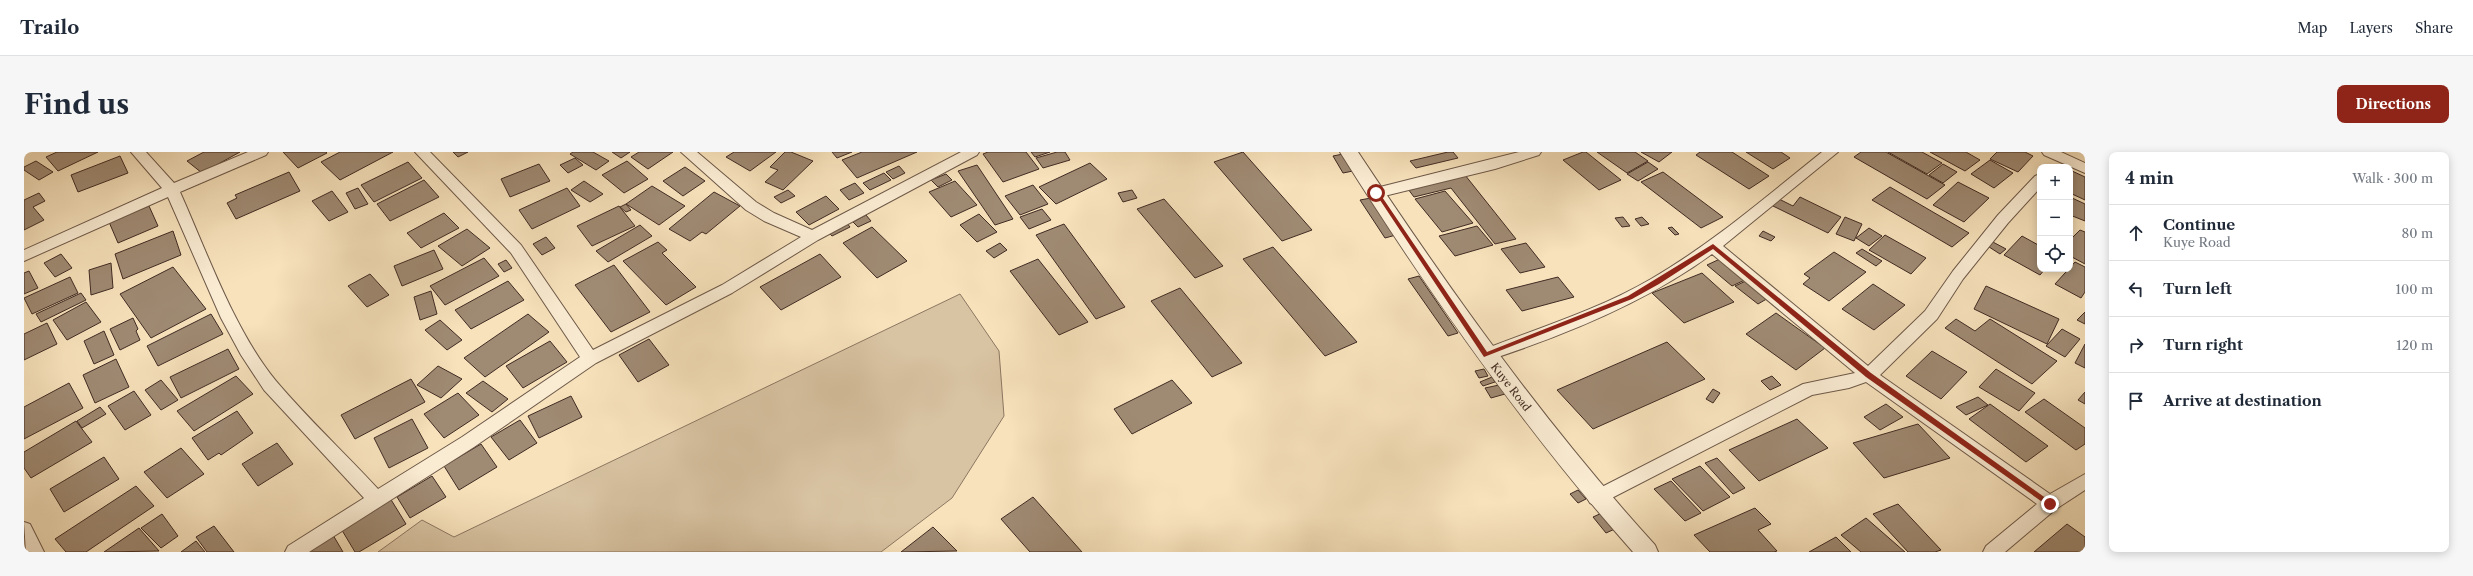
<!DOCTYPE html>
<meta charset="utf-8">
<style>
:root{--surface:#fff;--page:#f6f6f7;--text:#1f2937;--muted:#747a83;--line:#e0e1e3;--accent:#8f2418}
body{margin:0;font-family:"Libre Caslon Text",serif;background:var(--page);color:var(--text)}
.controls{position:absolute;right:12px;top:12px;display:grid;overflow:hidden;border-radius:8px;box-shadow:0 2px 10px #0003}
.controls button{width:36px;height:36px;display:grid;place-items:center;padding:0;border:0;border-bottom:1px solid var(--line);background:var(--surface);color:var(--text);font:20px sans-serif}
.stop{position:absolute;width:12px;height:12px;margin:-9px;border:3px solid #8f2418;border-radius:50%;background:#fff}
.stop.end{background:#8f2418;border-color:#fff;box-shadow:0 1px 4px #0008}
.list{margin:0;padding:0;list-style:none}
h2{display:flex;justify-content:space-between;align-items:center;height:52px;margin:0;padding:0 16px;font-size:17px}
h2 small{font-size:13px;font-weight:400;color:var(--muted)}
.list li{display:grid;grid-template-columns:26px 1fr auto;gap:12px;align-items:center;box-sizing:border-box;height:56px;padding:0 16px;border-top:1px solid var(--line)}
.list b{display:block;font-size:15px;white-space:nowrap}
.list p{margin:0;font-size:13px;white-space:nowrap;color:var(--muted)}
.list em{font-size:13px;font-style:normal;color:var(--muted)}
.icon{flex:none;width:22px;height:22px;fill:none;stroke:currentColor;stroke-width:2;stroke-linecap:round;stroke-linejoin:round}
.map{position:relative;flex:none;width:2061px;height:400px;overflow:hidden;border-radius:8px}
header{display:flex;align-items:center;gap:24px;box-sizing:border-box;height:56px;padding:0 20px;background:var(--surface);border-bottom:1px solid var(--line)}
header strong{font-size:19px}
nav{display:flex;gap:22px;margin-inline-start:auto;font-size:14px}
.intro{display:flex;align-items:center;justify-content:space-between;box-sizing:border-box;height:96px;padding:0 24px}
h1{margin:0;font-size:28px}
.button{padding:10px 18px;border-radius:8px;background:var(--accent);color:#fff;font-size:14px;font-weight:700}
main{display:flex;gap:24px;padding:0 24px}
aside{flex:1;background:var(--surface);border-radius:8px;box-shadow:0 2px 10px #0003}
.map>svg:first-child{display:block}
.green{fill:#d8c3a2;stroke:#8c7762}
.building{fill:#9f8a73;stroke:#402b23}
.lines{fill:none;stroke-linecap:round;stroke-linejoin:round}
.minor-casing{stroke:#6e5949;stroke-width:2}
.tertiary-casing{stroke:#6e5949;stroke-width:2}
.minor{fill:#faecd3;fill-rule:evenodd}
.tertiary{fill:#faecd3;fill-rule:evenodd}
.route{fill:#8f2418}
.labels{text-anchor:middle;stroke-width:3;stroke-linejoin:round;paint-order:stroke}
.street-label{font-size:11px;fill:#402b23;stroke:#faecd3}
</style>
<header>
<strong>Trailo</strong>
<nav><a>Map</a><a>Layers</a><a>Share</a></nav>
</header>
<div class="intro"><h1>Find us</h1><a class="button">Directions</a></div>
<main>
<div class="map">
<svg width="2061" height="400" viewBox="0 0 2061 400">
<rect width="100%" height="100%" fill="#f7e2bc"/>
<filter id="stains"><feTurbulence type="fractalNoise" baseFrequency=".005" numOctaves="4"/><feColorMatrix values="0 0 0 0 .2 0 0 0 0 .09 0 0 0 0 .02 0 0 0 .5 -.17"/></filter>
<radialGradient id="worn" r=".72"><stop offset=".6" stop-color="#630" stop-opacity="0"/><stop offset="1" stop-color="#630" stop-opacity=".3"/></radialGradient>
<path class="green" d="M936 142 975 199 980 264 928 346 857 400H354L398 368 430 385Z"/>
<path class="building" d="M33 0H74L34 19 22 5Z
M180 0H216L178 21 163 9Z
M259 0H302L303 1 274 16Z
M316 0H369L316 28 297 10Z
M429 0H444L434 5Z
M549 0H569L585 9 572 18 546 2Z
M588 0H606L597 6Z
M615 0H649L624 17 607 5Z
M710 0H752L726 19 702 5Z
M761 0H767L789 9 759 38 741 30 754 18 746 15Z
M808 0H828L813 6Z
M838 0H893L833 26 818 8Z
M964 0H1002L1015 17 979 30 959 2Z
M1007 0H1026L1011 5Z
M1033 0H1041L1046 8 1019 16 1012 6Z
M1219 0 1288 78 1258 89 1190 10Z
M1424 0H1429L1434 6 1392 16 1386 9Z
M1559 0H1562L1597 28 1575 38 1539 8Z
M1573 0H1611L1624 9 1603 21Z
M1617 0H1648L1635 10Z
M1676 0H1708L1745 24 1725 37 1672 3Z
M1722 0H1757L1766 6 1749 17Z
M1837 0H1862L1921 33 1903 47 1830 5Z
M1864 0H1898L1918 11 1903 22Z
M1906 0H1942L1956 8 1941 19Z
M1973 0H2001L2009 4 1994 20 1966 7Z
M1319 2 1329 19 1319 21 1309 4Z
M96 4 104 21 54 40 47 23Z
M551 6 559 13 544 21 536 13Z
M1966 8 1989 21 1970 36 1947 22Z
M12 9 29 20 15 28 0 18V15Z
M603 9 624 27 600 41 578 23Z
M384 10 398 26 350 50 337 33Z
M1624 10 1634 17 1614 29 1603 22Z
M1066 11 1083 27 1032 52 1015 35Z
M515 12 526 29 486 45 477 27Z
M1919 12 1933 20 1919 31 1905 23Z
M953 13 989 67 971 73 934 19Z
M875 14 881 21 869 27 862 20Z
M661 15 681 29 659 44 639 29Z
M2046 18 2061 25V48L2046 41Z
M265 20 276 39 212 67 203 51 213 46 211 43Z
M1639 20 1699 65 1677 76 1617 30Z
M860 21 867 28 846 38 839 31Z
M922 22 928 28 914 35 907 28Z
M1441 23 1492 87 1471 92 1427 36 1390 45 1384 37Z
M400 28 415 45 366 69 353 52Z
M560 29 579 42 566 50 547 38Z
M931 29 953 53 927 65 905 40Z
M1934 30 1965 46 1940 70 1909 53Z
M831 31 840 41 825 48 816 38Z
M1009 33 1024 52 996 63 981 44Z
M628 34 661 54 635 73 602 52Z
M1866 35 1945 81 1928 95 1848 48Z
M334 36 344 52 331 57 322 41Z
M543 36 556 54 508 77 495 58Z
M764 38 771 44 757 51 750 45Z
M1108 38 1113 46 1099 50 1094 41Z
M308 39 324 60 305 69 288 49Z
M1421 39 1449 71 1418 80 1391 47Z
M690 40 716 54 682 82 678 80 666 89 645 77Z
M15 41 21 49 9 55 20 68 0 78V48Z
M802 44 815 57 785 73 772 60Z
M1776 45 1817 65 1804 81 1749 54 1755 47 1769 54Z
M2046 45 2061 52V69L2046 63Z
M1347 46 1372 83 1361 86 1336 48Z
M1140 47 1199 114 1171 126 1113 57Z
M602 52 607 58 602 60 596 55Z
M125 54 134 74 94 91 85 70Z
M595 54 611 74 568 94 553 74Z
M1018 57 1027 68 1005 77 996 65Z
M420 61 435 76 397 96 383 81Z
M955 62 973 80 953 90 936 73Z
M842 63 847 69 834 75 829 70Z
M1599 65 1606 74 1598 75 1591 66Z
M1618 65 1625 72 1617 74 1611 67Z
M1821 65 1838 72 1830 89 1812 82Z
M822 70 826 75 808 84 803 79Z
M1040 72 1101 155 1072 167 1012 83Z
M616 73 628 84 584 110 572 99Z
M1453 74 1469 93 1431 104 1415 84Z
M848 75 883 109 853 126 819 91Z
M1648 75 1655 82 1651 83 1644 76Z
M1845 76 1858 84 1845 94 1832 86Z
M443 77 466 96 438 114 414 94Z
M2056 78 2061 80V112L2046 104V88Z
M149 79 157 103 99 127 91 102Z
M1739 79 1751 85 1747 89 1735 84Z
M1861 83 1902 106 1887 122 1845 98Z
M1998 84 2016 94V117H2021L2016 123 1980 103Z
M522 85 531 96 518 103 509 92Z
M1967 89 1982 97 1976 102 1962 93Z
M634 90 643 98 638 101 672 135 642 153 599 109Z
M976 91 983 98 970 106 962 99Z
M1502 91 1521 115 1496 121 1477 97Z
M1249 95 1333 190 1301 204 1219 107Z
M1838 97 1858 109 1852 114 1832 101Z
M410 98 419 117 378 134 370 114Z
M1810 100 1842 120 1805 149 1779 132 1786 126 1780 122Z
M37 102 48 116 31 125 20 111Z
M796 102 817 125 757 158 736 135Z
M460 106 475 124 421 153 406 134Z
M1698 106 1723 127 1708 134 1683 113Z
M1014 107 1064 170 1035 183 986 119Z
M482 108 488 116 480 120 474 112Z
M2051 110 2061 115V140L2057 146 2031 132Z
M87 111 89 136 67 143 65 118Z
M590 113 626 160 587 180 551 133Z
M149 115 182 157 127 186 96 142Z
M5 119 14 136 0 142V121Z
M1678 121 1710 150 1660 171 1628 141Z
M346 122 365 143 343 155 324 134Z
M1395 124 1434 181 1424 184 1384 127Z
M46 125 54 141 8 162 0 146Z
M1534 125 1550 145 1498 159 1482 138Z
M1724 128 1746 145 1734 152 1711 134Z
M484 129 500 148 447 177 431 158Z
M1849 132 1881 153 1850 178 1818 157Z
M1962 134 2035 167 2023 192 1950 157Z
M1156 136 1218 211 1188 225 1127 149Z
M407 139 413 162 396 168 390 145Z
M57 141 62 148 17 170 12 162Z
M62 150 77 170 43 188 29 168Z
M2061 160V172L2053 168Z
M1752 161 1801 196 1772 218 1722 182Z
M187 162 199 182 134 214 123 194Z
M504 162 525 180 461 225 440 206Z
M109 166 114 177 112 179 116 188 96 198 86 177Z
M1932 167 1951 179 1966 167 2033 209 2008 232 1921 176Z
M416 168 438 188 423 198 401 178Z
M23 171 33 192 0 208V182Z
M2038 177 2056 187 2041 205 2022 194Z
M80 179 90 203 70 212 60 189Z
M625 187 645 213 614 230 595 203Z
M526 189 543 210 499 236 482 214Z
M1643 190 1681 227 1569 277 1533 238Z
M2061 192V216L2051 211Z
M204 197 215 217 157 246 146 225Z
M1908 199 1943 220 1917 247 1882 224Z
M92 207 105 235 71 251 59 223Z
M414 214 438 227 417 246 393 233Z
M1460 217 1464 224 1455 226 1451 219Z
M1972 217 2011 241 1995 259 1955 235Z
M212 224 229 242 170 279 153 259Z
M1748 224 1757 233 1746 238 1737 229Z
M1468 225 1471 230 1459 234 1456 230Z
M387 227 401 250 331 287 317 263Z
M137 228 154 248 137 258 121 238Z
M1148 228 1168 251 1108 282 1090 257Z
M459 229 484 247 468 260 442 241Z
M45 231 59 256 0 287V255Z
M1475 233 1481 242 1467 246 1461 236Z
M1689 237 1696 241 1689 251 1682 247Z
M110 239 127 263 101 278 84 254Z
M2061 240V252L2054 248Z
M434 241 455 263 420 286 400 262Z
M547 244 558 265 515 286 504 264Z
M1954 245 1964 253 1942 263 1932 255Z
M2020 247 2061 276V292L2052 298 2001 260Z
M1862 252 1879 265 1856 278 1840 265Z
M1966 252 2024 294 2002 310 1945 267Z
M76 255 82 262 58 276 53 269Z
M213 259 229 281 197 303 195 301 184 308 168 286Z
M388 267 404 296 365 316 350 286Z
M1773 267 1804 296 1735 329 1705 298Z
M496 268 513 291 485 308 467 285Z
M52 269 68 290 7 326 0 316V300Z
M1894 272 1926 306 1860 326 1829 291Z
M253 291 269 312 234 334 218 312Z
M457 292 473 315 435 338 420 314Z
M157 296 180 322 143 346 120 320Z
M80 305 95 327 40 360 26 337Z
M1693 306 1721 336 1709 342 1681 311Z
M1676 314 1706 345 1679 359 1648 327Z
M408 324 422 345 386 366 373 345Z
M1647 329 1677 361 1661 369 1630 337Z
M112 334 130 354 62 400H42L31 387Z
M1554 338 1562 347 1554 351 1546 342Z
M1009 345 1058 400H1006L977 367Z
M366 346 382 372 335 400H331L316 375Z
M1874 352 1917 398 1911 400H1884L1849 362Z
M1731 356 1747 372 1734 378 1753 399 1750 400H1686L1670 383Z
M1580 360 1593 376 1582 381 1569 365Z
M138 362 154 384 137 396 117 376Z
M1842 366 1881 400H1837L1817 383Z
M2043 372 2061 385V400H2010Z
M190 374 210 400H183L172 385Z
M909 375 933 399 877 400Z
M115 376 135 399 80 400Z
M309 383 319 400H279Z
M1812 385 1827 400H1785Z
M172 389 181 400H157Z"/>
<g class="lines">
<defs>
<path id="minor" d="M107 0H122L150 31 224 0H244L242 3 156 40C183 100 210 178 252 229 284 267 321 301 354 337L438 285 556 205 487 101 391 0H406L497 93 569 198 698 133 777 85 740 69 722 58 657 0H673L732 50 750 61 788 78 937 0H955L953 3 794 88 708 141 572 211 450 295 285 400H261L264 394 340 346 240 238 217 203 197 166 144 45 0 109V98L138 36Z
M1495 0H1517L1515 3 1471 17 1352 46 1345 41 1352 36Z
M1798 0H1814L1699 94 1844 214 1901 159 1929 119 1974 63 2011 24 2016 22V36L1984 71 1939 127 1913 167 1856 223 2026 342 2061 322V338L2032 357 1981 400H1959L1962 394 2013 352 1842 230 1825 236 1788 243 1578 351 1572 354 1566 351 1563 346 1566 341 1779 232 1831 221 1688 102C1623 150 1539 184 1462 209L1456 207 1454 203 1456 199C1514 176 1574 158 1627 127 1689 91 1743 44 1798 0Z
M2018 0H2037L2061 11V21L2020 3Z
M0 370 6 372 20 400H2Z"/>
<path id="tertiary" d="M1316 0H1334C1425 137 1520 271 1631 393L1634 400H1609C1499 276 1404 140 1316 0Z"/>
</defs>
<use href="#minor" class="minor-casing"/>
<use href="#tertiary" class="tertiary-casing"/>
<use href="#minor" class="minor"/>
<use href="#tertiary" class="tertiary"/>
</g>
<path class="route" d="M1350 39H1354L1463 200 1604 144 1689 92 1847 221 2030 352 2024 354 1842 225 1689 97 1635 132 1608 147 1460 205Z"/>
<g class="labels">
<g class="street-label">
<text transform="translate(1487 235) rotate(52)" y="4">Kuye Road</text>
</g>
</g>
<rect width="100%" height="100%" filter="url(#stains)"/>
<rect width="100%" height="100%" fill="url(#worn)"/>
</svg>
<div class="controls">
<button>+</button>
<button>−</button>
<button><svg class="icon" aria-label="locate" viewBox="0 0 24 24"><circle cx="12" cy="12" r="6"/><path d="M12 2v4M12 18v4M2 12h4M18 12h4"/></svg></button>
</div>
<div class="stop" style="left:1352px;top:41px"></div>
<div class="stop end" style="left:2026px;top:352px"></div>
</div>
<aside>
<h2>4 min<small>Walk · 300 m</small></h2>
<ul class="list">
<li><svg class="icon" aria-label="ahead" viewBox="0 0 24 24"><path d="M12 20V5M6 11l6-6 6 6"/></svg><div><b>Continue</b><p>Kuye Road</p></div><em>80 m</em></li>
<li><svg class="icon" aria-label="left" viewBox="0 0 24 24"><path d="M17 20v-9H6M10 6l-5 5 5 5"/></svg><div><b>Turn left</b></div><em>100 m</em></li>
<li><svg class="icon" aria-label="right" viewBox="0 0 24 24"><path d="M7 20v-9h11M14 6l5 5-5 5"/></svg><div><b>Turn right</b></div><em>120 m</em></li>
<li><svg class="icon" aria-label="arrive" viewBox="0 0 24 24"><path d="M6 21V4h12l-3 4 3 4H6"/></svg><div><b>Arrive at destination</b></div></li>
</ul>
</aside>
</main>
